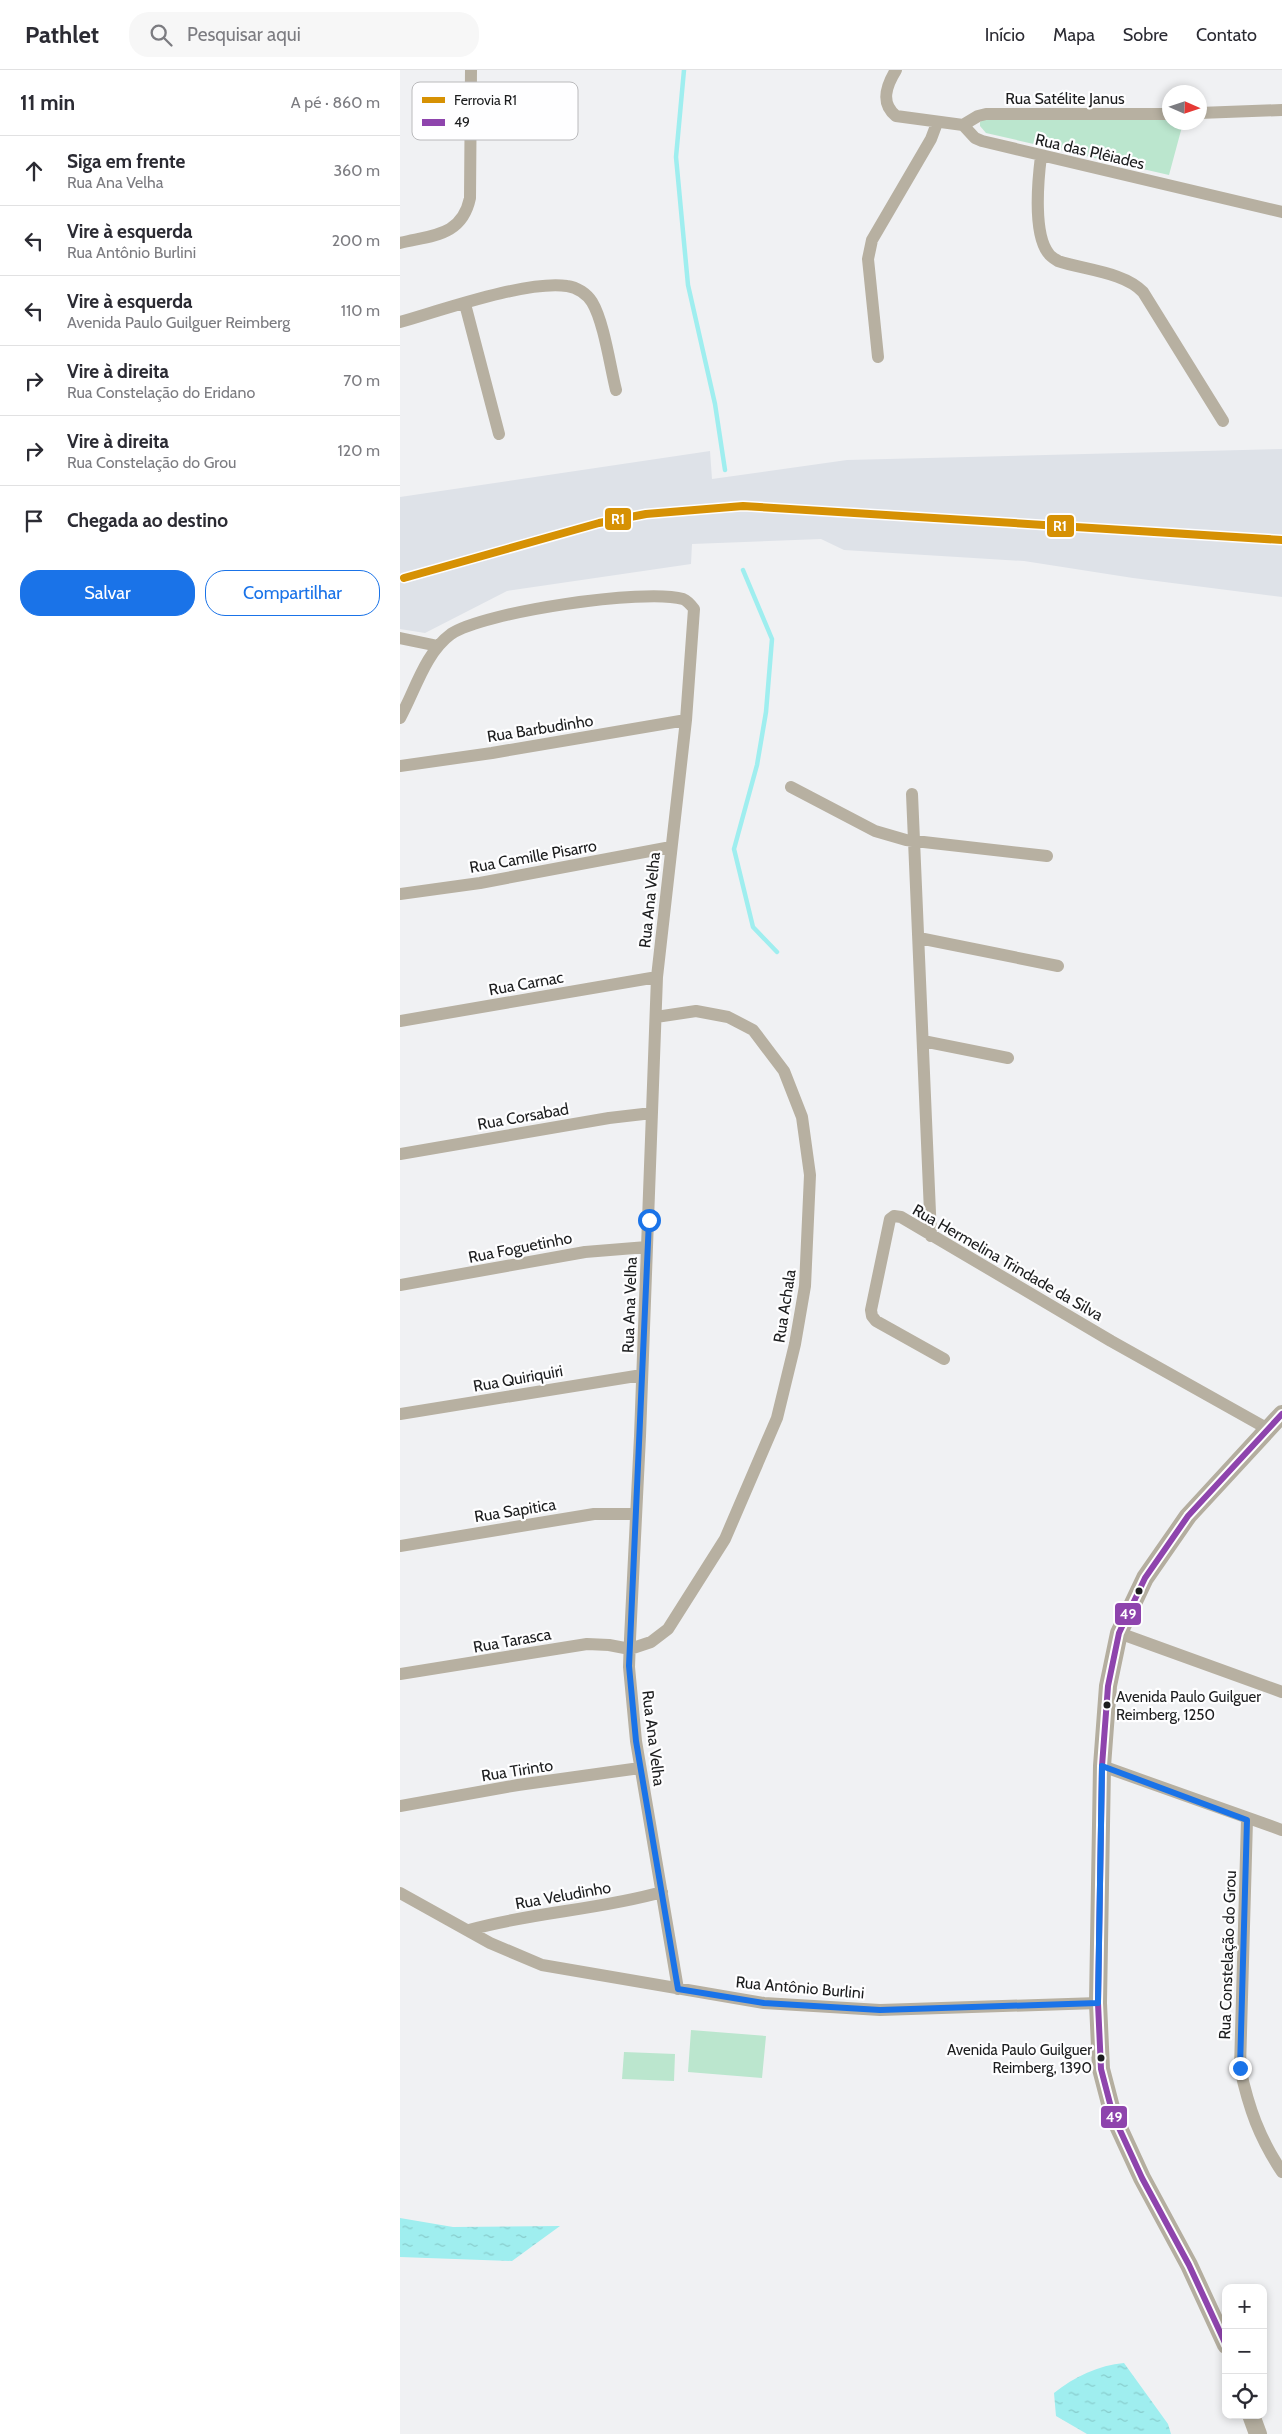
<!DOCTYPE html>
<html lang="pt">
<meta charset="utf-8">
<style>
:root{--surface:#fff;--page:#f7f7f7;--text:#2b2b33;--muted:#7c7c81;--line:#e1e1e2;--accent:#1a73e8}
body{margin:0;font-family:Cabin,sans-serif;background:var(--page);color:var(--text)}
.controls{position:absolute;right:15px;bottom:15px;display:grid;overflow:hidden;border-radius:10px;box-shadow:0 2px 8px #0003}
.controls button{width:45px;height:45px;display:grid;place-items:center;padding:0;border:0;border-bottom:1px solid var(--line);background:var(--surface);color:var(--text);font:25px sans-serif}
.compass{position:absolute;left:762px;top:15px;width:45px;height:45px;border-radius:50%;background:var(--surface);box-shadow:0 2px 8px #0003;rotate:93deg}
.stop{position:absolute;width:15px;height:15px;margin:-11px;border:4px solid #1a73e8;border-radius:50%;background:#fff}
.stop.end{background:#1a73e8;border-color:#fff;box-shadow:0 1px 5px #0008}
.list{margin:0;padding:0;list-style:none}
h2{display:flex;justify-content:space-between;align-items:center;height:65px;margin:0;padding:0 20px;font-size:21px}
h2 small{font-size:16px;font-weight:400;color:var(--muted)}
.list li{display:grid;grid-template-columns:32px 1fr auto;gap:15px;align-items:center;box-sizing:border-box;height:70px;padding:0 20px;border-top:1px solid var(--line)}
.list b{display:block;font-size:19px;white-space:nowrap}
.list p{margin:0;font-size:16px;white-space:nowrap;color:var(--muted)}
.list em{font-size:16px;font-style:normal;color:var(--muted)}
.actions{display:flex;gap:10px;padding:15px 20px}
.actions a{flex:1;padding:11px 0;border:1px solid var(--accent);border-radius:20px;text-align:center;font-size:18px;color:var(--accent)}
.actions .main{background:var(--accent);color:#fff}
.icon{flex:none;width:28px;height:28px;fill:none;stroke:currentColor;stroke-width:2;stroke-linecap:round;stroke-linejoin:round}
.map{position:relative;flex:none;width:882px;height:2364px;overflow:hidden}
header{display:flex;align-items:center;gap:30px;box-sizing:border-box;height:70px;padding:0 25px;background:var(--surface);border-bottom:1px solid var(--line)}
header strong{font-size:24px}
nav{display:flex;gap:28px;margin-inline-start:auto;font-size:18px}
.search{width:350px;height:45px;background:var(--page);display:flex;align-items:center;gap:12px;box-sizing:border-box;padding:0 18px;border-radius:20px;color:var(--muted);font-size:19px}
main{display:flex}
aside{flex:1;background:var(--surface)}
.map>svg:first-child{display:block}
.built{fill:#dee2e8}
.park{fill:#bbe6ce}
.water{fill:url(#water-ripples)}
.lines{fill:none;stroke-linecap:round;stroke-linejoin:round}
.stream{stroke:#9feeef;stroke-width:4.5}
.street{stroke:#b7b0a1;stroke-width:12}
.secondary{stroke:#b4ae9f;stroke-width:18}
.bus-1-casing{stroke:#fefeff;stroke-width:10}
.bus-1{stroke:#8e44ad;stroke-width:6}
.rail-1-casing{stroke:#fefeff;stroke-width:11}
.rail-1{stroke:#d69104;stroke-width:8}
.route{stroke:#1a73e8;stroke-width:6}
.bus-dot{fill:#1c1d1e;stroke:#fefeff;stroke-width:2}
.labels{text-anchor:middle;stroke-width:4.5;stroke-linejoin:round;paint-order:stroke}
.bus-label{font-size:15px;fill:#1c1d1e;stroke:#fefeff;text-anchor:start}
.street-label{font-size:16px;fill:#1c1d1e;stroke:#fefeff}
.key{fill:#fefeff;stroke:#bababc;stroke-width:1}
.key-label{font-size:14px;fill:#1c1d1e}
.line-badge{stroke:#fefeff;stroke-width:2}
.badge-label{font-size:14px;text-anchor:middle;font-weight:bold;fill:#fff}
</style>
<header>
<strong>Pathlet</strong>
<div class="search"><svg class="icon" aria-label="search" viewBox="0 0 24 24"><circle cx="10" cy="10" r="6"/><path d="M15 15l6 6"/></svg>Pesquisar aqui</div>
<nav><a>Início</a><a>Mapa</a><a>Sobre</a><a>Contato</a></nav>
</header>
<main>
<aside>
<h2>11 min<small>A pé · 860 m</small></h2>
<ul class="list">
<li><svg class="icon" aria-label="ahead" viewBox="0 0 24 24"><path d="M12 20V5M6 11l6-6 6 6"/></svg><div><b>Siga em frente</b><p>Rua Ana Velha</p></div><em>360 m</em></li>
<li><svg class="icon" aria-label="left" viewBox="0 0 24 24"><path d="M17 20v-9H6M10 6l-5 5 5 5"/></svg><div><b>Vire à esquerda</b><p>Rua Antônio Burlini</p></div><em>200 m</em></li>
<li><svg class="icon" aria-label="left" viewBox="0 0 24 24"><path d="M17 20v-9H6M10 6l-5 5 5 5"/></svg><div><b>Vire à esquerda</b><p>Avenida Paulo Guilguer Reimberg</p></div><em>110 m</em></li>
<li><svg class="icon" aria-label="right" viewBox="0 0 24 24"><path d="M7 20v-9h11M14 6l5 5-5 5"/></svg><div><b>Vire à direita</b><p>Rua Constelação do Eridano</p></div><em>70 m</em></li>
<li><svg class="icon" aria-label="right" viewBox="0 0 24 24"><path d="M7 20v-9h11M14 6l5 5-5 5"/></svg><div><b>Vire à direita</b><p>Rua Constelação do Grou</p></div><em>120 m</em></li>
<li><svg class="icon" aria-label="arrive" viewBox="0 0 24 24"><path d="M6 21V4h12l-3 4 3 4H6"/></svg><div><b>Chegada ao destino</b></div></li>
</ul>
<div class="actions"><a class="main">Salvar</a><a>Compartilhar</a></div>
</aside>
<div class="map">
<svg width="882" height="2364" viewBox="0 0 882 2364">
<defs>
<pattern id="water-ripples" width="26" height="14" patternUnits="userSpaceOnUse" patternTransform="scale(1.25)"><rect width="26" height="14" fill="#9feeef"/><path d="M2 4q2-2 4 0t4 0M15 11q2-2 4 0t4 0" fill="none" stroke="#8cc"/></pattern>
</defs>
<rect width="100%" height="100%" fill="#f0f1f3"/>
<path class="built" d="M882 379V527L733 508 624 491 444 480 421 469 292 474 291 494 107 521 25 563 0 559V427L310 381 312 409 447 390Z"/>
<path class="park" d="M587 47H769V52L783 53 769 105 586 63 580 56V52Z
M291 1960 366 1966 362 2008 288 2002Z
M224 1982 275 1984 274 2011 222 2009Z"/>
<path class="water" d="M0 2148 53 2157 160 2156 112 2191 0 2187Z
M724 2293 768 2354 771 2364H687L656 2346 654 2323C674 2307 699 2295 724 2293Z"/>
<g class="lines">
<path class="stream" d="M284 0 276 87 288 215 315 334 325 400
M343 500 372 569 366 642 357 695 334 779 353 857 377 882"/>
<path class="street" d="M496 0C486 16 480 33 496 46L563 55 575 68 582 71 882 142
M799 43 882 40
M563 55 578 46 586 44H769
M641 86C638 110 633 165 649 184 651 187 655 189 658 191 685 200 724 202 743 222L823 351
M0 173C33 165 62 166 70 128L71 0
M65 234 99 364
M0 252C42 240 127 210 167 216 177 217 187 224 192 232 204 252 210 296 216 320
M478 287 468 189 472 170 531 69 537 53
M0 568 38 576
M0 648C15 621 25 583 51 564 83 542 245 518 283 529 288 531 291 535 294 539L286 650 257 907 240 1366 230 1569 229 1597 236 1671 278 1919
M0 696 92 683 286 650
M391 717 475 761 506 770 647 786
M512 724 531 1166
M0 824 80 813 271 777
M519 868 658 896
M0 951 257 907
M523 971 608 988
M0 1084 209 1048 252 1043
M0 1215 185 1182 247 1177
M544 1289 476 1251 472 1246 471 1240 490 1149 494 1146 501 1147 711 1271 868 1359
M0 1344 242 1305
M0 1476 194 1444H235
M719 1563 882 1622
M0 1604 187 1574 209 1575 230 1579 251 1572 268 1559 325 1469 377 1348 395 1274 405 1216 410 1105 402 1047 384 1001 353 960 328 947 296 941 256 947
M702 1696 882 1760
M0 1736 118 1715 240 1698
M847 1750 840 1998C849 2039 859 2067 882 2102
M0 1823 90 1873 142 1895 364 1933 480 1940 698 1933
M69 1860C132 1842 199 1840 262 1822"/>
<path class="secondary" d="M826 2275 789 2195 742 2108 713 2045 701 1999 698 1933 702 1696 708 1616 719 1563 745 1508 788 1446 882 1344
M851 2345 858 2364"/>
<defs>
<path id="bus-1" d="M826 2275 789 2195 742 2108 713 2045 701 1999 698 1933 702 1696 708 1616 719 1563 745 1508 788 1446 882 1344"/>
</defs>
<use href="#bus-1" class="bus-1-casing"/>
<use href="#bus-1" class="bus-1"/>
<defs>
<path id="rail-1" d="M4 508 199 453 246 444 343 436 882 470"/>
</defs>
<use href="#rail-1" class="rail-1-casing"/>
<use href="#rail-1" class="rail-1"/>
</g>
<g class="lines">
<path class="route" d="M249 1150 229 1596 236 1671 278 1919 364 1933 480 1940 698 1933 702 1696 847 1750 840 1998"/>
</g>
<g class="bus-dot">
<circle cx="739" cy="1521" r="4.5"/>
<circle cx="707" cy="1635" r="4.5"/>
<circle cx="701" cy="1988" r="4.5"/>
</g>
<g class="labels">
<g class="bus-label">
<text x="716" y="1632">Avenida Paulo Guilguer<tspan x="716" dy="18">Reimberg, 1250</tspan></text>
<text x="692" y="1985" text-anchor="end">Avenida Paulo Guilguer<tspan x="692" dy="18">Reimberg, 1390</tspan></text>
</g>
<g class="street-label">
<text x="665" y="34">Rua Satélite Janus</text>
<text transform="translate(690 81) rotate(13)" y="6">Rua das Plêiades</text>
<text transform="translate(140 658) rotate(-9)" y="6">Rua Barbudinho</text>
<text transform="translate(133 786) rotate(-10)" y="6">Rua Camille Pisarro</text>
<text transform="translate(249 830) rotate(-84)" y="6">Rua Ana Velha</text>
<text transform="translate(126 913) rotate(-10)" y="6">Rua Carnac</text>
<text transform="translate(123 1046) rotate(-10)" y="6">Rua Corsabad</text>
<text transform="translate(120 1177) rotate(-11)" y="6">Rua Foguetinho</text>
<text transform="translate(608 1192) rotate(30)" y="6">Rua Hermelina Trindade da Silva</text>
<text transform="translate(229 1235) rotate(-88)" y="6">Rua Ana Velha</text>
<text transform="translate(384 1236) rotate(-81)" y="6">Rua Achala</text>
<text transform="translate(118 1308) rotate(-10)" y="6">Rua Quiriquiri</text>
<text transform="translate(115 1440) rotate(-9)" y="6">Rua Sapitica</text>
<text transform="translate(112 1570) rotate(-10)" y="6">Rua Tarasca</text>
<text transform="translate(254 1668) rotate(83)" y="6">Rua Ana Velha</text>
<text transform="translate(117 1700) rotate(-9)" y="6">Rua Tirinto</text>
<text transform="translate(163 1825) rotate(-10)" y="6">Rua Veludinho</text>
<text transform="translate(827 1885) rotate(-88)" y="6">Rua Constelação do Grou</text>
<text transform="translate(400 1917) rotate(5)" y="6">Rua Antônio Burlini</text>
</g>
</g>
<rect x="12" y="12" width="166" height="58" rx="8" class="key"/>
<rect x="22" y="27" width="23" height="6" fill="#d69104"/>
<rect x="22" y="49" width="23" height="7" fill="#8e44ad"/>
<g class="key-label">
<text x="54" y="35">Ferrovia R1</text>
<text x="54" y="57">49</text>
</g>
<g class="line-badge">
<rect x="204" y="437" width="28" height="24" rx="5" fill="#d69104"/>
<rect x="646" y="444" width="29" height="24" rx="5" fill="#d69104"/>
<rect x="714" y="1532" width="28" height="24" rx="5" fill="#8e44ad"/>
<rect x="700" y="2035" width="28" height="24" rx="5" fill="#8e44ad"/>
</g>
<g class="badge-label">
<text x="218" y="454">R1</text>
<text x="660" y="461">R1</text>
<text x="728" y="1549">49</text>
<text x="714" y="2052">49</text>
</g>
</svg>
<div class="controls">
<button>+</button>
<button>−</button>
<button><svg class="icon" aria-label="locate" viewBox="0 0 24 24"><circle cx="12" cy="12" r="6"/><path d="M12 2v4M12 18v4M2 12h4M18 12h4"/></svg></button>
</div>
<svg class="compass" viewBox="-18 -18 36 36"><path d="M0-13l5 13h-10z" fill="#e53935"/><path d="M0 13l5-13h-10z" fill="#7c7c81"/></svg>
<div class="stop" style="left:249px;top:1150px"></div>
<div class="stop end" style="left:840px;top:1998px"></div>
</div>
</main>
